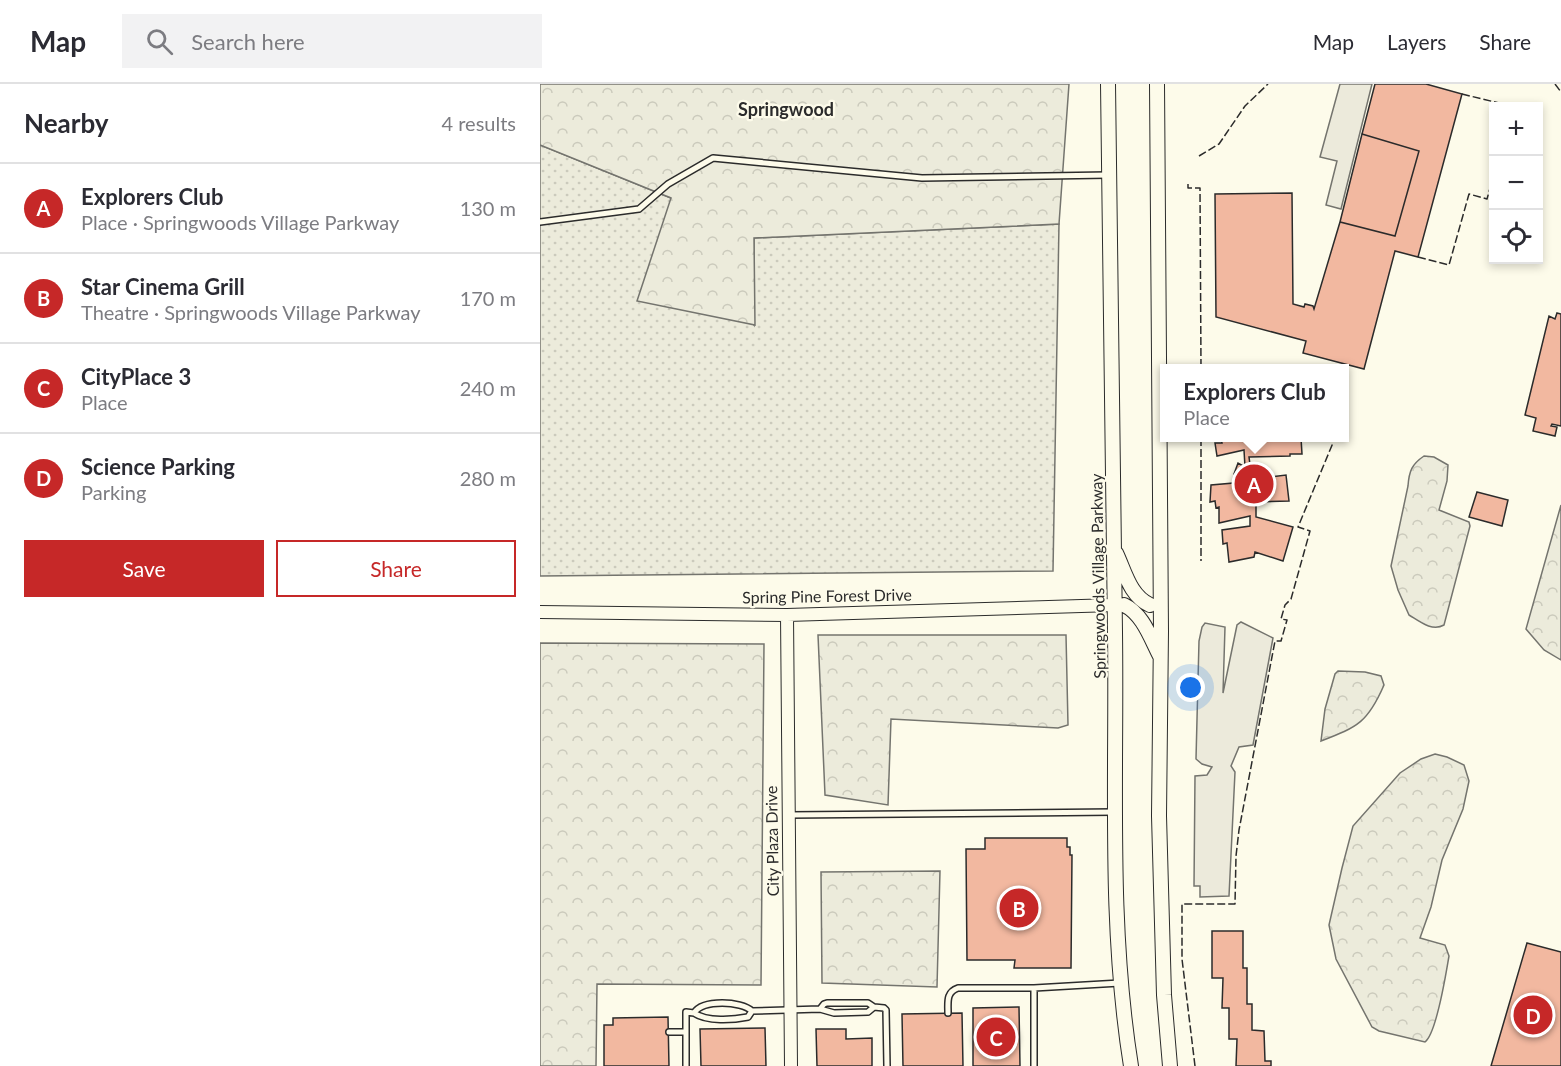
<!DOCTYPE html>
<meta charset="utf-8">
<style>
:root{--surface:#fff;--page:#f2f2f3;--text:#2b2b33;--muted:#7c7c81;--line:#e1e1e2;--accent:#c62828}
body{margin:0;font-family:Lato,sans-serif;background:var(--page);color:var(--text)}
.controls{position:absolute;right:18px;top:18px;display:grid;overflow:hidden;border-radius:0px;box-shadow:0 3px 9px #0003}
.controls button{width:54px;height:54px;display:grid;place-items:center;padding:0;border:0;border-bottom:2px solid var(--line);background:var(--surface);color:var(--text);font:30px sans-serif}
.you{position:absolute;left:651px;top:604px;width:21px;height:21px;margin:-15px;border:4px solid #fff;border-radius:50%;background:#1a73e8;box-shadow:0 0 0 9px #1a73e833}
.badge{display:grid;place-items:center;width:39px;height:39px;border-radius:50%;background:var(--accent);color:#fff;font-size:20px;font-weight:700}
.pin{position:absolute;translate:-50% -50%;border:3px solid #fff;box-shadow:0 2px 6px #0006}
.popup{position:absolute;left:620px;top:280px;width:189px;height:78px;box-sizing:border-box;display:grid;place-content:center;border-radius:0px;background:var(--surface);filter:drop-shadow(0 2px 4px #0005);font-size:20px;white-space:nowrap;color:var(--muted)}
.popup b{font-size:22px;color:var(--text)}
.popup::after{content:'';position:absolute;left:50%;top:100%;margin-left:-12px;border:12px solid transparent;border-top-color:var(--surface)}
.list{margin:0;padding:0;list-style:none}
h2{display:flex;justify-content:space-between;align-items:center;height:78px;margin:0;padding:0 24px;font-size:26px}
h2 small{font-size:20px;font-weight:400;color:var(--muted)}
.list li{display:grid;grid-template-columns:39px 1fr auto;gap:18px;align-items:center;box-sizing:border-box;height:90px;padding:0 24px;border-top:2px solid var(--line)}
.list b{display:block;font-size:22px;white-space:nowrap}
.list p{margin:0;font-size:20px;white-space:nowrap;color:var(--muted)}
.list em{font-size:20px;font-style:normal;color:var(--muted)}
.actions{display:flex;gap:12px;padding:18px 24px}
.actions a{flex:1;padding:14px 0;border:2px solid var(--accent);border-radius:0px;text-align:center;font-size:21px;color:var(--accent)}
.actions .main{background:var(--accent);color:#fff}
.icon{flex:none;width:33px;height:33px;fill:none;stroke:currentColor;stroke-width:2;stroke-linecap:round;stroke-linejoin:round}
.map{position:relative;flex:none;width:1021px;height:982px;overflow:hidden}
header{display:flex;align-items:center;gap:36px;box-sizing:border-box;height:84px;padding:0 30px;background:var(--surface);border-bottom:2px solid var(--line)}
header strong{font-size:28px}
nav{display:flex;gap:33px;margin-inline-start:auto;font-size:21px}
.search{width:420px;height:54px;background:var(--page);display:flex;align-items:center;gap:15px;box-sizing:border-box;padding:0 21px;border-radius:0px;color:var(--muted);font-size:22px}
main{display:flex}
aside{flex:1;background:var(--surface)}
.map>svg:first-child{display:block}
.grass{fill:url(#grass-dots);stroke:#74746e;stroke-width:1.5}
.forest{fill:url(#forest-crowns);stroke:#74746e;stroke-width:1.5}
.parking{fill:#eceadb;stroke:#74746e;stroke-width:1.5}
.building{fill:#f2b8a0;stroke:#2b2b2b;stroke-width:1.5}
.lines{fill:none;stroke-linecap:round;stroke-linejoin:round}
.service-casing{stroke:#2b2b2b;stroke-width:8}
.tertiary-casing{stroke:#2b2b2b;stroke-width:14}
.secondary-casing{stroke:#2b2b2b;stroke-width:16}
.service{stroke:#fdfbea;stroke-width:5}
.tertiary{stroke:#fdfbea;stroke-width:12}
.secondary{stroke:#fdfbea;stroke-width:14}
.fence{stroke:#2b2b2b;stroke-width:1.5;stroke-dasharray:8 3;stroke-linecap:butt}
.labels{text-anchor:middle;stroke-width:4.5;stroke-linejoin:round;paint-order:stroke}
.street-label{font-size:16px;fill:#2b2b2b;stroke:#fdfbea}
.neighbourhood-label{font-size:18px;font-weight:bold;fill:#2b2b2b;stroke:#fdfbea}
</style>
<header>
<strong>Map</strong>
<div class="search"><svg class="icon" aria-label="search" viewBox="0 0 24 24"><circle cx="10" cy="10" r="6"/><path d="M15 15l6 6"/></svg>Search here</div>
<nav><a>Map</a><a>Layers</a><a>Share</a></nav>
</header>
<main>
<aside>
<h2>Nearby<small>4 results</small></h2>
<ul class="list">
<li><span class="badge">A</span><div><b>Explorers Club</b><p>Place · Springwoods Village Parkway</p></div><em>130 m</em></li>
<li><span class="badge">B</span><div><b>Star Cinema Grill</b><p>Theatre · Springwoods Village Parkway</p></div><em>170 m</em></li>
<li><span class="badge">C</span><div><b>CityPlace 3</b><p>Place</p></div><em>240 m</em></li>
<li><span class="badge">D</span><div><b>Science Parking</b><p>Parking</p></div><em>280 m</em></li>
</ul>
<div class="actions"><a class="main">Save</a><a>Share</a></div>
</aside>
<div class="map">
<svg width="1021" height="982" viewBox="0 0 1021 982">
<defs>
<pattern id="grass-dots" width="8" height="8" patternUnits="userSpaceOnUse" patternTransform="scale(1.5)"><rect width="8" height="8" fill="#ecebdb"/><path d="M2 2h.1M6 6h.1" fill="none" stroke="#cbcabc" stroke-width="1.8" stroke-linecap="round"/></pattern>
<pattern id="forest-crowns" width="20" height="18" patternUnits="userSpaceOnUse" patternTransform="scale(1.5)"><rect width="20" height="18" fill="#ecebdb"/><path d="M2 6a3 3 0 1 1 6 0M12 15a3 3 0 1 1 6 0" fill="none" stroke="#cbcabc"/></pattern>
</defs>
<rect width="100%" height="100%" fill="#fdfbea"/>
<path class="grass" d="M0 61 131 114 214 241V154L519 140 513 487 0 492Z"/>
<path class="forest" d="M0 0H529L519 140 214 154 215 241 97 217 131 114 0 61Z
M884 372 894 373 908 381 907 397 899 426 929 438 930 442 904 541C892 548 879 537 869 531L858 506 851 482 868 402C869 387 872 380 884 372Z
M1021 421V576L1004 566 986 545Z
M278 551H526L528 641 518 644 351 635 348 721 285 711Z
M0 559 224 560 221 901 57 900 56 982H0Z
M798 587 825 588 841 592 844 601C828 638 818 643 781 657L785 625 795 590Z
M895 670 907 673 924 681 929 697 923 725 902 776 891 823 880 854 905 861 909 872C906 889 897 949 885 958L839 947 832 943 796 875 789 841 802 784 813 742 860 689 881 675Z
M400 787 397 903 282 899 281 788Z"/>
<path class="parking" d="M800 0H832L801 125 786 121 797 77 780 73Z
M701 538 733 554 713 661 699 663 691 682 695 688 689 812 660 813V802H654L655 692 667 691 672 683 662 680 656 675 659 557 662 543 665 539 685 543 683 609 697 541Z"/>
<path class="building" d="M835 0H886L922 10 878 173 855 167 824 285 763 269 766 257 676 233 675 110 752 109 753 220 764 223 765 220 773 222 774 225 800 138 855 152 879 67 822 50Z
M822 50 879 67 855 152 800 138Z
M1017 229 1021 230V342L1012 340 1011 342 1017 343 1015 352 993 347 996 334 985 331 1009 232 1015 235Z
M681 354H761L762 370H750V372L709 373 712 395 746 391 749 417 716 418V433L753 443 743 477 715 468 714 473 689 478 687 459 683 460 682 446 710 442V432L679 439V423L676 424 675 417 670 418 671 401 705 398 704 394 694 390 698 379 705 383 704 366 677 372 675 359H682Z
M937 408 968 416 962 442 929 433Z
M445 754H527V763H530V771H532L531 884H474L475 876H427L426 765H445Z
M672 847H703V884H707V920H712V946L724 947 725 977H731V982H696L697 955H689V924H682L683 894H672Z
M987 859 1021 868V982H951Z
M479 923 480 982H433V924Z
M422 929 423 982H363L362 930Z
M128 933 129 982H64V941H73V934Z
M225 944 226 982H161L160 945Z
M276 945H306V955L332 954V982H277Z"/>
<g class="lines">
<defs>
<path id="service" d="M0 138 99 125 128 100 173 74 382 94 568 91
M249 731 574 728
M494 904V982
M334 923 344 924 346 926 347 982
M212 927 208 933C193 936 167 938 154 929 163 915 201 917 212 927L280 925 294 929 328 928 334 923 328 919H287L284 920 280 925
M408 929C408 918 406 908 418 904H494L580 899
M129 948H146
M146 982V928L154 929"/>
<path id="tertiary" d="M0 528 247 531 574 521
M247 531 251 982"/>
<path id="secondary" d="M568 0C570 183 573 365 575 548 577 693 568 839 591 982
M617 0 621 547 619 732 624 911 630 982
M576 469C585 488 590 512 610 521
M584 521C603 530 611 555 620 572"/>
</defs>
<use href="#service" class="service-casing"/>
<use href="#tertiary" class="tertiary-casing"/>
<use href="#secondary" class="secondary-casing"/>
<use href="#service" class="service"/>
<use href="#tertiary" class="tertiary"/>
<use href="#secondary" class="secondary"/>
<path class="fence" d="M1015 0 1021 8
M922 10 971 22
M659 72 679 60 705 22 728 0
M648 100V104H660L661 284
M878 173 909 181 929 110 947 115 954 90
M804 332V333
M661 354V477
M655 982 642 875V820H695L696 772 699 746 735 557H741L747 536 741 535 745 521 751 515 770 447 758 443 795 354"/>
</g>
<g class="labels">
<g class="street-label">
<text transform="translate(558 492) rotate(-91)" y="6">Springwoods Village Parkway</text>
<text transform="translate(287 512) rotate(-1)" y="6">Spring Pine Forest Drive</text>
<text transform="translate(232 757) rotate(-91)" y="6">City Plaza Drive</text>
</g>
<g class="neighbourhood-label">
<text x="246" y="32">Springwood</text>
</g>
</g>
</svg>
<div class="controls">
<button>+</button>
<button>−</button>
<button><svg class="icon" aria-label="locate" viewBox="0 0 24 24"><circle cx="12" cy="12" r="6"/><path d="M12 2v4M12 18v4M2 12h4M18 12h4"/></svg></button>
</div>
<div class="you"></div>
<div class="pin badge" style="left:714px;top:400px">A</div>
<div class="popup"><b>Explorers Club</b>Place</div>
<div class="pin badge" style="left:479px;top:824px">B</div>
<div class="pin badge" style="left:456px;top:953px">C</div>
<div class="pin badge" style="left:993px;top:931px">D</div>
</div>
</main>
